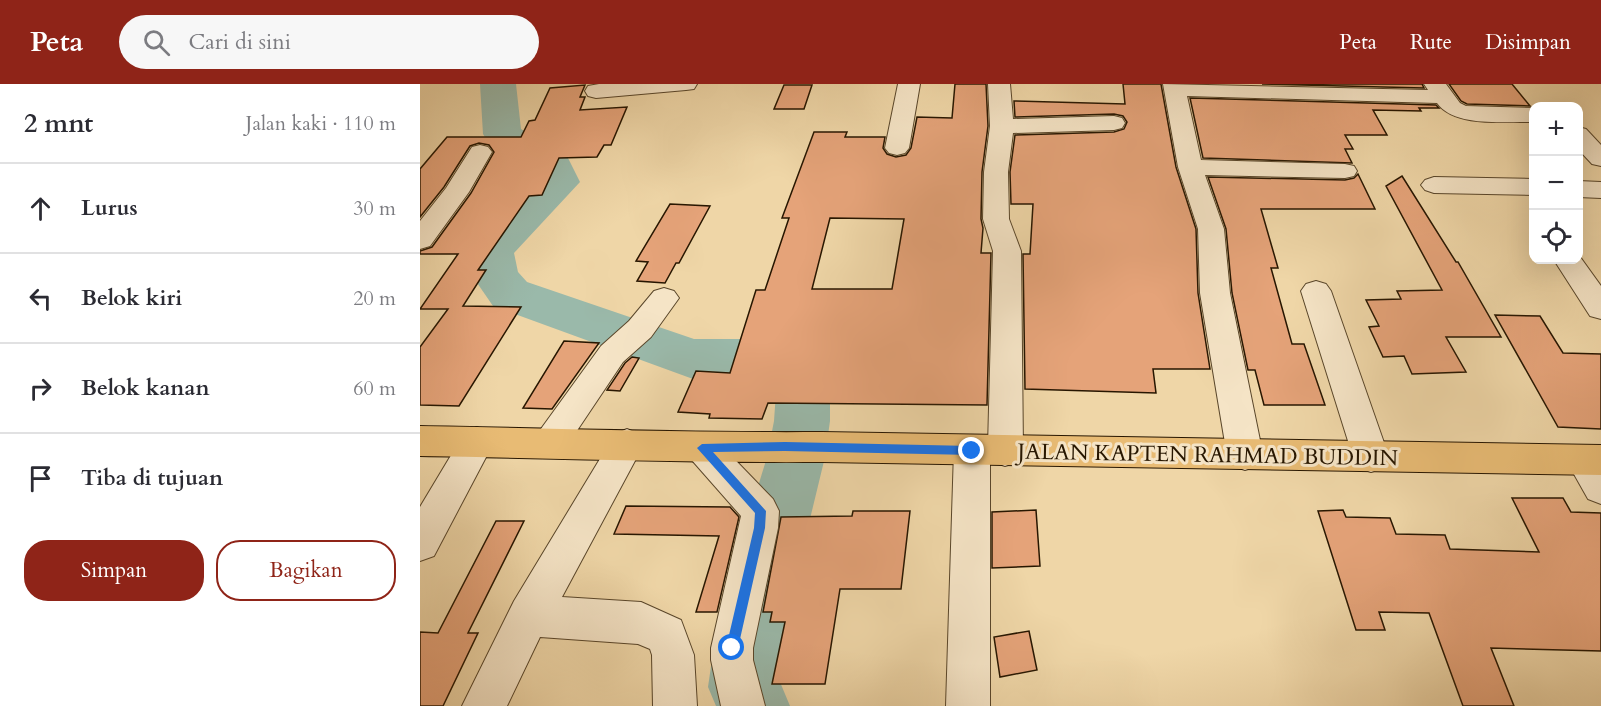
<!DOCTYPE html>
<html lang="id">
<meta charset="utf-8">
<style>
:root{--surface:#fff;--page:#f7f7f7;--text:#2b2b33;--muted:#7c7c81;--line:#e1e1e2;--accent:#8f2418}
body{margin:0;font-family:Cardo,serif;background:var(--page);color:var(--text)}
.controls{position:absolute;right:18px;top:18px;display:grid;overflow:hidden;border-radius:12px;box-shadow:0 6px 24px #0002}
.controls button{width:54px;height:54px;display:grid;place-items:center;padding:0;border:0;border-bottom:2px solid var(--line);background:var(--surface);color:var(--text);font:30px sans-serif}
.stop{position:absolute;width:18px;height:18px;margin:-14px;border:4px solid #1a73e8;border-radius:50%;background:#fff}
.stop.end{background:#1a73e8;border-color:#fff;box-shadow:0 2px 6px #0008}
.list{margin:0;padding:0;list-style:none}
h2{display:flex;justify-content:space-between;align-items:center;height:78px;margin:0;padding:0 24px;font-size:26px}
h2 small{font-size:20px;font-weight:400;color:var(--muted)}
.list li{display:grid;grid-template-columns:39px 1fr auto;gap:18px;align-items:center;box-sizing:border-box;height:90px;padding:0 24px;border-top:2px solid var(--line)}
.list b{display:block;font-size:22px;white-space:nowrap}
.list em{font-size:20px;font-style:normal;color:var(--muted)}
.actions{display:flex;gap:12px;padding:18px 24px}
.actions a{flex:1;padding:14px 0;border:2px solid var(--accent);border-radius:24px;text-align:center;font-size:21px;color:var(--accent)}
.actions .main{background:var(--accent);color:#fff}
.icon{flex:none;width:33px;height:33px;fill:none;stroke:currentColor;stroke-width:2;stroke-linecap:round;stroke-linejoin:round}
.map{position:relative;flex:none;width:1181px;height:622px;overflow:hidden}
header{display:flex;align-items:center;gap:36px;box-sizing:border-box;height:84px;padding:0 30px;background:var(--accent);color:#fff}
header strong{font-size:28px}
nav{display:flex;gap:33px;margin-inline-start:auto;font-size:21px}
.search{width:420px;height:54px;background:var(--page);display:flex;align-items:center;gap:15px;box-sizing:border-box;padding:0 21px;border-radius:33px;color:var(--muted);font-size:22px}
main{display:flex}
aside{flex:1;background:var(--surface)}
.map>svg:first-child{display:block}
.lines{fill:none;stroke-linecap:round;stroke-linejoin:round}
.river{fill:#9ab9aa;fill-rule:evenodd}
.building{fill:#e5a379;stroke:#271600;stroke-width:1.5;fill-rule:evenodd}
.minor-casing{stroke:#59462a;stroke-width:2}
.major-casing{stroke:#271600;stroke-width:2}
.minor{fill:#f5e4c6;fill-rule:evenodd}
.major{fill:#e8bb74;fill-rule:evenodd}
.route{fill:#1a73e8}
.labels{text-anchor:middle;stroke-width:6;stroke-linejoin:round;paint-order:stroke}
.street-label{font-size:22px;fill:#271600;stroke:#f5e4c6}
</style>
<header>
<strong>Peta</strong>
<div class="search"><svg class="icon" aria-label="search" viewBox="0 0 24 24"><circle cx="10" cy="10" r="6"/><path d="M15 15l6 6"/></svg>Cari di sini</div>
<nav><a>Peta</a><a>Rute</a><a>Disimpan</a></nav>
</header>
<main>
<aside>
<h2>2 mnt<small>Jalan kaki · 110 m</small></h2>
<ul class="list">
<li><svg class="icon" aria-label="ahead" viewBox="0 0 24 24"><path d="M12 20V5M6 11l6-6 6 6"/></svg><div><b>Lurus</b></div><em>30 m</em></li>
<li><svg class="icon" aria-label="left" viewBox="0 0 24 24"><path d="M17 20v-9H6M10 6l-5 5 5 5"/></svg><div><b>Belok kiri</b></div><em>20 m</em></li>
<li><svg class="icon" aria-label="right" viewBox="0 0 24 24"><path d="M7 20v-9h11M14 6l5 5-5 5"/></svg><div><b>Belok kanan</b></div><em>60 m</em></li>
<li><svg class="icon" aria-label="arrive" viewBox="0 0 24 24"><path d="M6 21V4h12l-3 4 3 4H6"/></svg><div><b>Tiba di tujuan</b></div></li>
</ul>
<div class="actions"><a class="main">Simpan</a><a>Bagikan</a></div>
</aside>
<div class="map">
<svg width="1181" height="622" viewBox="0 0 1181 622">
<rect width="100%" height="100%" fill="#efd6a7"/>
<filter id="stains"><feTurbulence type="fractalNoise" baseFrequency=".00333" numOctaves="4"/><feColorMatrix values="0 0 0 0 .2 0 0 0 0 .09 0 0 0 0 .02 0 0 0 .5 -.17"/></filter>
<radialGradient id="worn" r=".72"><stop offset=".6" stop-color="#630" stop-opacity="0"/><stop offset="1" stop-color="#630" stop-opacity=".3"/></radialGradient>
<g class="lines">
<path class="river" d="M60 0H96L101 45 147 72 160 98 94 169 98 188 107 198 274 255H343L388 274 402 286 410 301V337L405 373 366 534 360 598 370 622H296L288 603 298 534 347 373 354 337 356 308 336 295H273L73 222 53 193 48 166 55 155 118 96 115 86 68 58 63 50Z"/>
</g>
<path class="building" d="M535 0H566L568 42 562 88 561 135 563 144 561 169H571L567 321 348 319 342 335 289 334 290 330 258 328 276 287 310 289 336 206H345L369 134H362L394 48H427L425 53H465L463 64 467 70 476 73 486 71 491 64 497 33 532 34ZM410 134 484 135 472 205H392Z
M703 0H741L756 83 776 145 778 209 790 285H733L736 309 605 305 603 170H610L613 120H591L590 88 595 51 694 48 704 45 707 38 703 32 694 30 595 33 594 17 705 20Z
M842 0H1002L1004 4Z
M1029 0H1092L1110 22 1047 20 1041 17Z
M165 1 160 13H165L160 26 207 23 191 61H184L177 73 139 74 122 111 109 112 58 186H66L43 222 101 223 39 322 0 321V263L28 225H0L38 170H0V167L12 163 51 109 74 68 69 61 59 59 50 62 24 103 0 133V85L27 53H101L109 37 115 36 130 4Z
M364 1H392L384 25H354Z
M770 14 1016 21 1019 24H999L1001 27 953 26 967 51H925L933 65H925L932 79 783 74Z
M938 90 955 125H841L858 184H851L872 260H884L905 321H844L835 286H828L812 209 806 145 788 93 925 96 934 94Z
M982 92 1036 178H1038L1081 253H1026L1046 288 992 290 984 272 963 273 949 243 959 242 946 216 981 215 977 207 1022 206 966 102Z
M250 120 290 122 259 179H256L245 199 217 197 228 178 216 177Z
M1075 231 1120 232 1143 269 1181 270V345L1138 343Z
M144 257 179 259 132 325 103 324Z
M212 273 219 274 200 307 187 306 205 279Z
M1092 414H1143L1151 428 1181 429V567L1071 564 1094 622H1043L1009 529 959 528 965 546H936L898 427 923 426 926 433 970 434 976 450 1025 451 1030 465 1119 468Z
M206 422 310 423 319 433 297 528H276L299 452 194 450Z
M616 426 620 482 572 484V428Z
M433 427H490L481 505H420L405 600H352L365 538H350L352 528H343L361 433 432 432Z
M76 437H104L48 549H58L23 622H0V548L18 549Z
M609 547 617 586 580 593 574 553Z"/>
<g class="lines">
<defs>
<path id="minor" d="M179 0H277L274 5 266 6 176 14 168 12 165 7 168 2Z
M478 0H500L489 64 485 69 477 71 469 69 465 64Z
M568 0H590L593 35 694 32 702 34 705 39 702 44 694 46 593 49 588 88 589 135 601 167 603 367 597 378 585 382 573 378 570 371V622H526L534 367 540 356 552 352 564 356 568 363 573 167 563 135 564 88 570 42Z
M743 0 1008 6 1004 0H1026L1040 19 1046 22 1114 24V38C1085 37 1035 44 1017 19L767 12 781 76 925 80 934 82 937 87 934 92 925 94 785 91 804 145 810 209 843 371 837 382 825 386 813 382 807 371 780 209 778 145 758 83Z
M1158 43 1166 45 1181 61V82L1172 80 1158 65Z
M60 61 68 63 72 68 49 108 10 162 0 165V137L26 104 52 63Z
M1014 93 1114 95V111L1014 109 1005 106 1001 101 1005 96Z
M1158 97 1181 98V114L1158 113Z
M1158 170 1181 202V235L1170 232 1134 176H1158Z
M896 197 906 200 911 207 969 373 963 384 951 388 939 384 933 373 881 207 886 200Z
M244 204 254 207 259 214 231 253 203 278 142 369 130 374 118 369 113 359 118 349 181 262 209 237 234 207Z
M57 343 69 348 74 358 14 472 0 477V423L45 348Z
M207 345 219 350 224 360 142 513 221 518 261 536 274 571 277 622H233L232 571 230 565 218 560 120 553 87 622H42L94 517 195 350Z
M282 349 294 354 353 415 359 427 358 444 333 564V576L345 622H301L291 576V564L321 432 270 374 265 364 270 354Z
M1164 361 1177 365 1181 372V420L1168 415 1146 376 1151 365Z"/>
<path id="major" d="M0 342C134 344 268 349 402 348L1181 361V391L402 378C268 379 134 374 0 372Z"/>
</defs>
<use href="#minor" class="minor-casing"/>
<use href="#major" class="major-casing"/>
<use href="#minor" class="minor"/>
<use href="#major" class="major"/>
</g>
<path class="route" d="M365 358 552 362 557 367 552 371 365 367 293 368 346 427 345 444 318 564 316 568 312 570 308 568 306 564 334 444 335 429 277 364 282 360Z"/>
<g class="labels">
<g class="street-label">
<text transform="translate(788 370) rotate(1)" y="8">JALAN KAPTEN RAHMAD BUDDIN</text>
</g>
</g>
<rect width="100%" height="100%" filter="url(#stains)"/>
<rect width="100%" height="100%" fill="url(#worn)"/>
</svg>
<div class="controls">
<button>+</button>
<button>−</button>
<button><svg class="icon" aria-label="locate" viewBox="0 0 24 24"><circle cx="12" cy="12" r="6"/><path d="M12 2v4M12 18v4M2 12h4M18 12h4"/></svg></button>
</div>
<div class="stop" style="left:312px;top:564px"></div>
<div class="stop end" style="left:552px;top:367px"></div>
</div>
</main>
